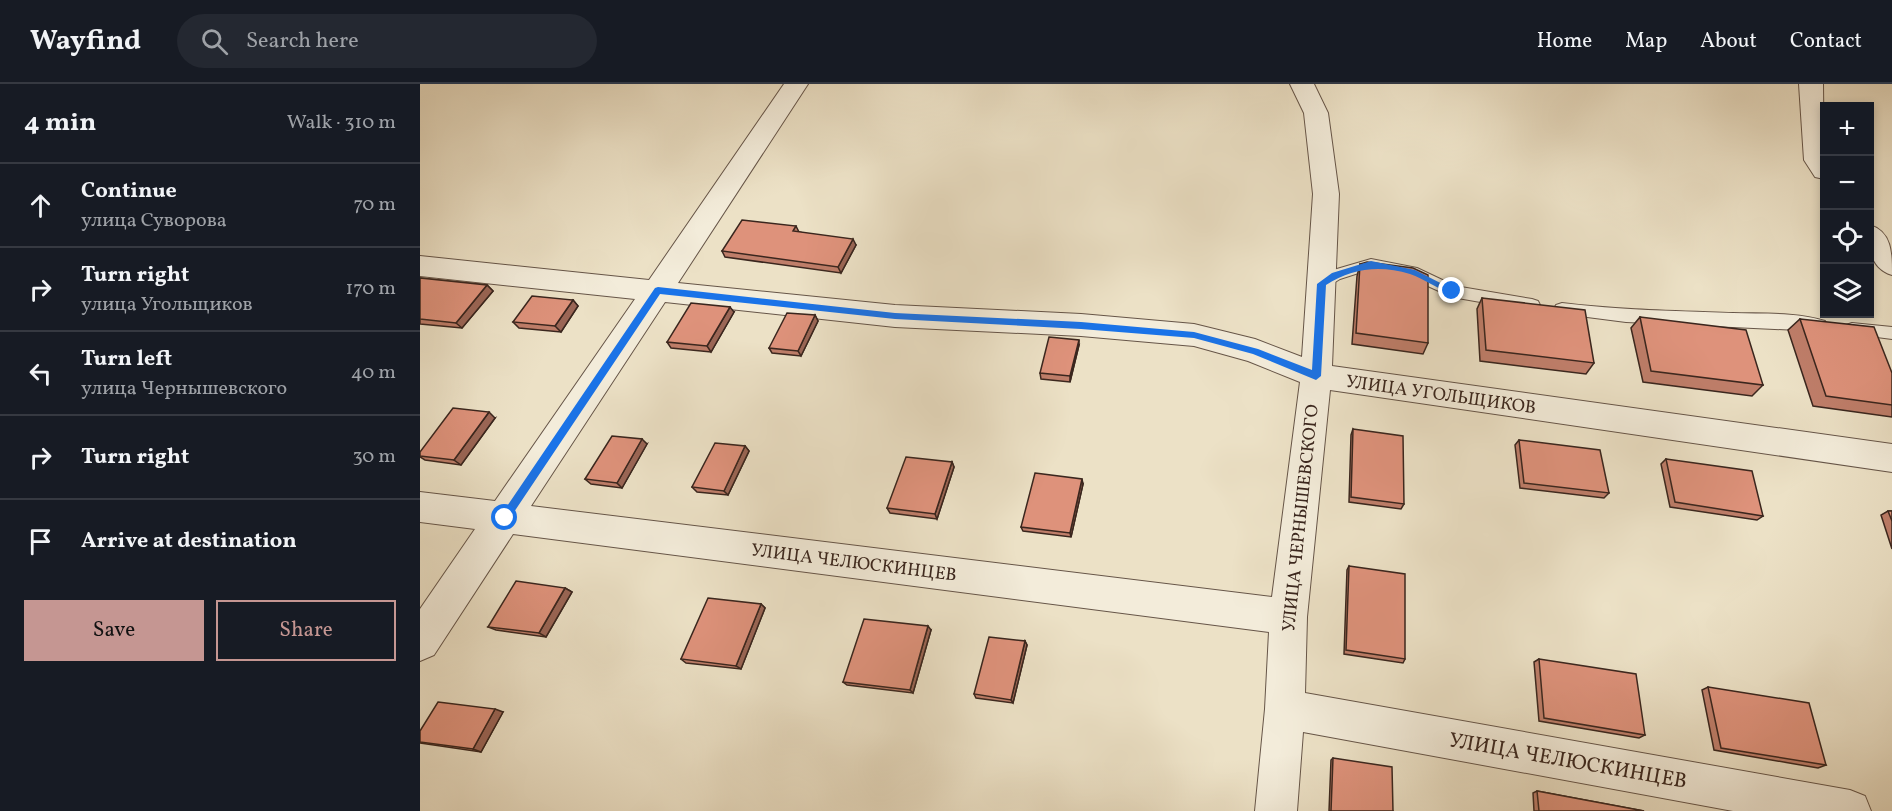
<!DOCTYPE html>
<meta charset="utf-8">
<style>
:root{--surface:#171b24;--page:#242831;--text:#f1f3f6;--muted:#9ea1a6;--line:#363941;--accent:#c59692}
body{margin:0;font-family:Vollkorn,serif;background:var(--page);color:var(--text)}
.controls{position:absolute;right:18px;top:18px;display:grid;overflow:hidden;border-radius:0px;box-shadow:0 3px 9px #0003}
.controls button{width:54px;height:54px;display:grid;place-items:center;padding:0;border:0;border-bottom:2px solid var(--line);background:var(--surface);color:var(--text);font:30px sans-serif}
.stop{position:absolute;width:18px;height:18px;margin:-14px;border:4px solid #1a73e8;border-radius:50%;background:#fff}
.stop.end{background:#1a73e8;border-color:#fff;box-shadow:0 2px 6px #0008}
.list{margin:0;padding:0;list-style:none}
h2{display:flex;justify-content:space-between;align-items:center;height:78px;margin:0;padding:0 24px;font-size:26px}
h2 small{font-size:20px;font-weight:400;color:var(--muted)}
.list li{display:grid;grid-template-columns:39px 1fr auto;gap:18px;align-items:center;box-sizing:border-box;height:84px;padding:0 24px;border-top:2px solid var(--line)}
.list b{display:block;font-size:22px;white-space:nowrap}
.list p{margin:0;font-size:20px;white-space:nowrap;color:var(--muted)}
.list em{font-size:20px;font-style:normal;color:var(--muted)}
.actions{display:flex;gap:12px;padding:18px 24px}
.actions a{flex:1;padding:14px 0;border:2px solid var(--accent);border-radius:0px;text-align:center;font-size:21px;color:var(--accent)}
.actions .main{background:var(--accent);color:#111}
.icon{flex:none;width:33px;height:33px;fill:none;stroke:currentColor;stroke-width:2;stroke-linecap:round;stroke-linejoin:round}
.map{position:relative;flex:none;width:1472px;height:727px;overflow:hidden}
header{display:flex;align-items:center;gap:36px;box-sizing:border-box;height:84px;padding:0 30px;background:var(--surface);border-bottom:2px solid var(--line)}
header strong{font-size:28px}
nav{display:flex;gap:33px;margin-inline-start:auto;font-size:21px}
.search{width:420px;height:54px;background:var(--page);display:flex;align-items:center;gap:15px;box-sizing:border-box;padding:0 21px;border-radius:33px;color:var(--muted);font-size:22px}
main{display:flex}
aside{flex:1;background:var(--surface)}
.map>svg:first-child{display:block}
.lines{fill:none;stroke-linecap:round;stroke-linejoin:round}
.service-casing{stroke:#665548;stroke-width:2}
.minor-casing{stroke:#665548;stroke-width:2}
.service{fill:#f3ecda;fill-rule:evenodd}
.minor{fill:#f3ecda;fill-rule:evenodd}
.wall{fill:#bf7e6a;stroke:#3a261e;stroke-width:1.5}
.shaded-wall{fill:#9b6656;stroke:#3a261e;stroke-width:1.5}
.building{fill:#de927b;stroke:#3a261e;stroke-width:1.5}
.route{fill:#1a73e8}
.labels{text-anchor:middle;stroke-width:4.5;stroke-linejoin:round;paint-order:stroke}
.street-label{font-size:18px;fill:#3a261e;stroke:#f3ecda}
.near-street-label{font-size:21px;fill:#3a261e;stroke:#f3ecda}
</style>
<header>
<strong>Wayfind</strong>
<div class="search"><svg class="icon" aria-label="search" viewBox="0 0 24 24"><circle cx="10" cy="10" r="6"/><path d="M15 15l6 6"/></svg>Search here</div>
<nav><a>Home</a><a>Map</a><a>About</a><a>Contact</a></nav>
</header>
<main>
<aside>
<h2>4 min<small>Walk · 310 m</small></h2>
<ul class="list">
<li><svg class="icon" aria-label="ahead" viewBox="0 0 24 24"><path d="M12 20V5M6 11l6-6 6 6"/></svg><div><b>Continue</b><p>улица Суворова</p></div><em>70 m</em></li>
<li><svg class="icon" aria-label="right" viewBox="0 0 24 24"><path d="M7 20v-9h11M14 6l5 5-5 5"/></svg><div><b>Turn right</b><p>улица Угольщиков</p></div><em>170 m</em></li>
<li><svg class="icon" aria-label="left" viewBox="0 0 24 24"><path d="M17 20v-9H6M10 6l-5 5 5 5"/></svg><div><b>Turn left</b><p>улица Чернышевского</p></div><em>40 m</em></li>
<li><svg class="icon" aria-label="right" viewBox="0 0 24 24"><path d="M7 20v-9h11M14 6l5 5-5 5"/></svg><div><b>Turn right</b></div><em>30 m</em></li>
<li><svg class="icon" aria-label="arrive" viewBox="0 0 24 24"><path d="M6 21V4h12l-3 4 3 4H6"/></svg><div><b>Arrive at destination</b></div></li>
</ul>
<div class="actions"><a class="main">Save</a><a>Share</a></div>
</aside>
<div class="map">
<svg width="1472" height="727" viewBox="0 0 1472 727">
<rect width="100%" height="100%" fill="#ece1c6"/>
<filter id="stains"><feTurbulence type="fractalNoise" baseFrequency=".00333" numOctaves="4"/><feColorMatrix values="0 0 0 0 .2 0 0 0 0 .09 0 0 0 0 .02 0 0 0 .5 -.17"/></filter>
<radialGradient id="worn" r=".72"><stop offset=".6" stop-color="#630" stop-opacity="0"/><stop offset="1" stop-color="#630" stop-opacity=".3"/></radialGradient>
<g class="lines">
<defs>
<path id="service" d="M951 175 997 184 1035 202 1112 215 1118 217 1120 221 1118 225 1112 227 1032 213 988 193 951 185 920 195 902 206 896 204 894 200 910 187Z
M1142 219C1199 226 1256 227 1313 229 1342 230 1377 228 1405 237L1407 241 1405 245 1399 247 1206 238 1136 229 1134 225 1136 221Z
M1432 239 1472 243V255L1426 249 1424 245 1426 241Z"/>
<path id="minor" d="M364 0H388L258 199 475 221 661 230 774 240 835 255 882 273 893 110 884 29 870 0H894L908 29 919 110 912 282 1472 360V388L910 306 887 533 885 609 1430 706 1445 712 1451 727H1313L883 648 877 727H835L845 625 849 548 93 450 14 571 0 577V525L55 445 0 438V408L75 417 215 215 0 192V172L229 196ZM245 218 475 243 661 252 774 262 828 277 880 298 852 513 111 422Z
M1379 0H1403L1404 95 1395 93 1384 76Z
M1450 141C1472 148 1472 169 1472 191 1449 184 1448 161 1450 141Z"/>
</defs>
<use href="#service" class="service-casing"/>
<use href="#minor" class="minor-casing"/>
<use href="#service" class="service"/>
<use href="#minor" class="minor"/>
</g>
<path class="wall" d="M376 142 379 148 436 161 421 189 305 173 302 167Z
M940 180 1008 259 1003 270 932 260 937 192Z
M0 194 67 201 73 207 42 244 0 240Z
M1062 214 1174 279 1166 290 1060 277 1057 225Z
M153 216 158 222 141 248 99 244 93 238Z
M314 228 291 268 251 264 247 258Z
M395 231 398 237 381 272 352 269 349 264Z
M1220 233 1343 301 1332 312 1223 298 1211 244Z
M1380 235 1472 289V333L1393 322 1368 246Z
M659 261 650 298 621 295 620 289Z
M75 334 41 381 5 376 0 373V368Z
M933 345 984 420 981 425 929 418 931 351Z
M1099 356 1189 409 1184 414 1100 404 1095 361Z
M227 360 202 404 171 400 165 395Z
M325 362 329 367 308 411 277 408 272 403Z
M1246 375 1343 432 1337 436 1250 423 1241 380Z
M532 378 534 383 517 435 470 429 467 424Z
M663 400 651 453 603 447 601 443Z
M1468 427H1472V465L1461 431Z
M929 482 985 575 983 579 924 570 927 486Z
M145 504 152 508 126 553 76 546 68 543Z
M341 520 345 524 321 585 266 579 261 575Z
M511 546 493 609 427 601 423 598Z
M605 557 607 561 593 619 556 614 554 610Z
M1119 575 1225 651 1219 654 1119 637 1114 578Z
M1288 603 1406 681 1398 684 1294 666 1282 606Z
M83 628 61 668 0 659V647Z
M913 674 973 727H909L911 676Z
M1117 707 1224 727H1114L1113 709Z"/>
<path class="shaded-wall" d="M433 155 436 161 421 189 418 183Z
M67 201 73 207 42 244 36 239Z
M153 216 158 222 141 248 135 242Z
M310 223 314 228 291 268 287 262Z
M395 231 398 237 381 272 378 267Z
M659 256V261L650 298V292Z
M69 328 75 334 41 381 34 376Z
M222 355 227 360 202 404 197 399Z
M325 362 329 367 308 411 304 407Z
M532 378 534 383 517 435 515 430Z
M662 395 663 400 651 453 650 449Z
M145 504 152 508 126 553 119 549Z
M341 520 345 524 321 585 316 582Z
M508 542 511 546 493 609 490 606Z
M605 557 607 561 593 619 591 616Z
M75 625 83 628 61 668 53 665Z"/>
<path class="building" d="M322 136 376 142 373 147 433 155 418 183 302 167Z
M947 178 993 184 1008 191V259L936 249 940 180Z
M0 194 67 201 36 239 0 235Z
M112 212 153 216 135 242 93 238Z
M1062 214 1165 226 1174 279 1066 266Z
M271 219 310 223 287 262 247 258Z
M367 229 395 231 378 267 349 264Z
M1220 233 1326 246 1343 301 1231 287Z
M1380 235 1454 243 1472 289V321L1406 312Z
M629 253 659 256 650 292 620 289Z
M33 324 69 328 34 376 0 372V368Z
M933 345 983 352 984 420 931 413Z
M192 352 222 355 197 399 165 395Z
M1099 356 1180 366 1189 409 1104 399Z
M295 359 325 362 304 407 272 403Z
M486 373 532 378 515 430 467 424Z
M1246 375 1332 387 1343 432 1255 418Z
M615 389 662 395 650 449 601 443Z
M1468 427H1472V437Z
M929 482 985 490V575L926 566Z
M96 497 145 504 119 549 68 543Z
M288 514 341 520 316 582 261 575Z
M444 535 508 542 490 606 423 598Z
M569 553 605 557 591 616 554 610Z
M1119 575 1216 590 1225 651 1124 634Z
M1288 603 1389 619 1406 681 1301 664Z
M18 618 75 625 53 665 0 658V647Z
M913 674 972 683 973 727H911Z
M1117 707 1224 727H1119Z"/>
<path class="route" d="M951 177 995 186 1036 207 1032 210C1018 205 1004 195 990 190 960 181 932 184 906 201L901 292 896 296 833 270 774 254 661 245 475 235 240 210 88 437 85 438 79 434 235 204 238 203 475 229 661 238 774 248 838 265 892 286 897 200 912 189Z"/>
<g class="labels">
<g class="street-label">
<text transform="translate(1021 310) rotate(8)" y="6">УЛИЦА УГОЛЬЩИКОВ</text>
<text transform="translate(880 434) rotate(-84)" y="6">УЛИЦА ЧЕРНЫШЕВСКОГО</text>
<text transform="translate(434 478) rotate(7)" y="6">УЛИЦА ЧЕЛЮСКИНЦЕВ</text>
</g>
<g class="near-street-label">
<text transform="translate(1148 676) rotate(10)" y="7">УЛИЦА ЧЕЛЮСКИНЦЕВ</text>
</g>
</g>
<rect width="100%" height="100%" filter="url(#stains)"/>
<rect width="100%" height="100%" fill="url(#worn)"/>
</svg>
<div class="controls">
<button>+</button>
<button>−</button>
<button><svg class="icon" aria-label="locate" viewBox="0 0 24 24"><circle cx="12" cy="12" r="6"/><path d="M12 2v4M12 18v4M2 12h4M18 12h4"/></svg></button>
<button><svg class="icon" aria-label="layers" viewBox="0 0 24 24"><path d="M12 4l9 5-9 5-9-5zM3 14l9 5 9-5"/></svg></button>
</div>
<div class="stop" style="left:85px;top:434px"></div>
<div class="stop end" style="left:1032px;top:207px"></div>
</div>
</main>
